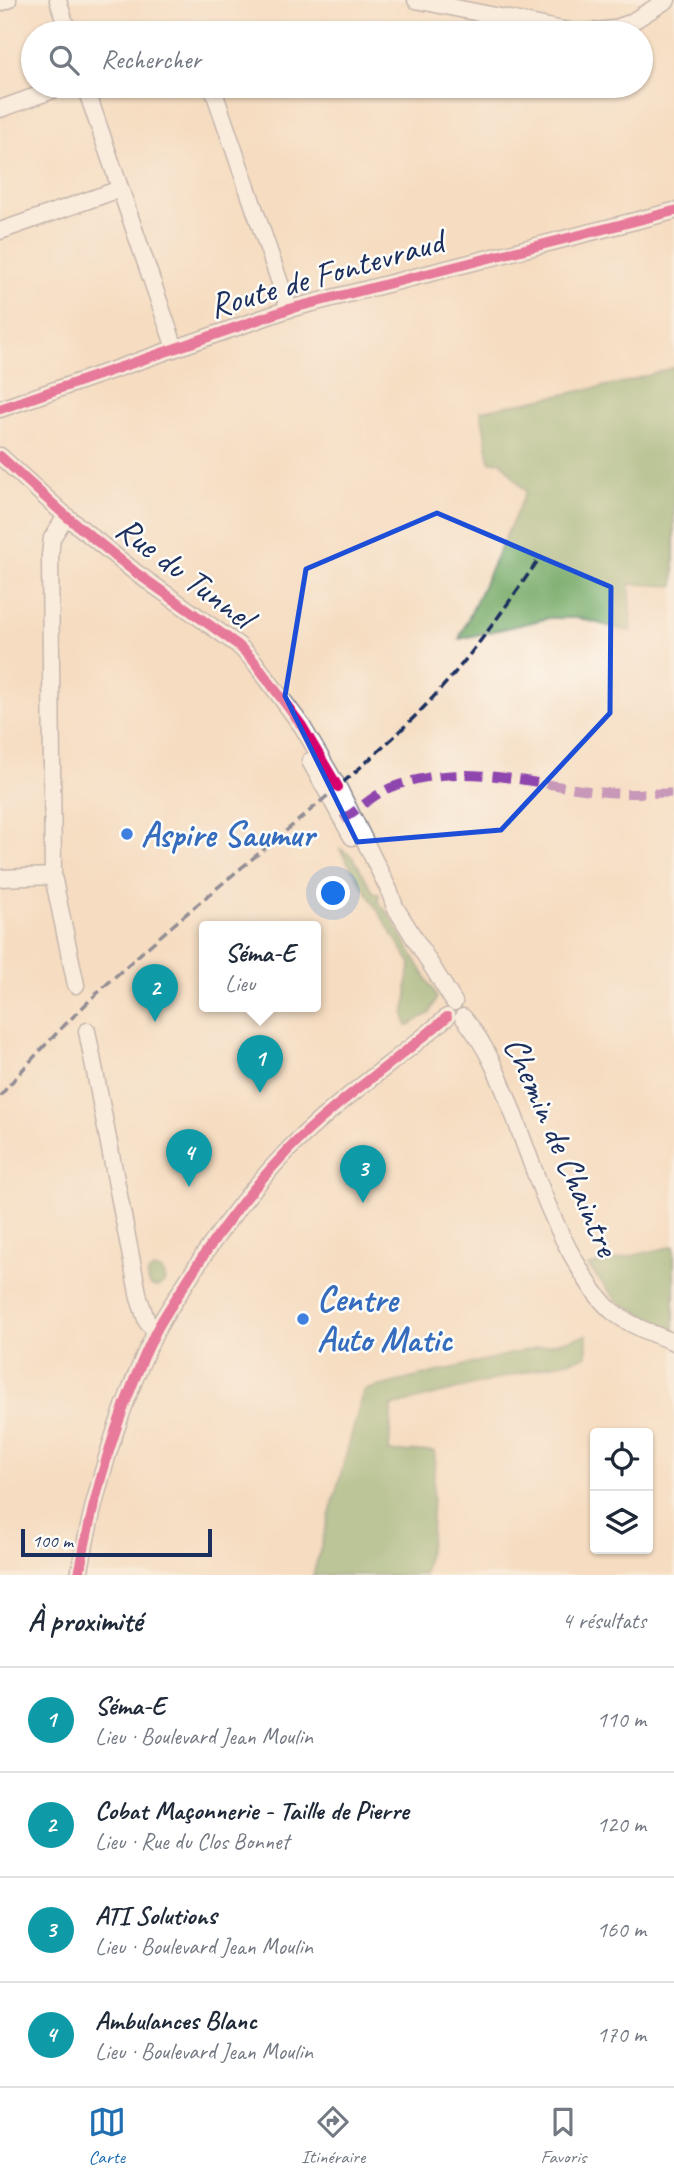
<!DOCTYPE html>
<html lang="fr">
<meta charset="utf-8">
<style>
:root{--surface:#fff;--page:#f2f2f3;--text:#1f2937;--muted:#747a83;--line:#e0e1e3;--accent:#1f6fb2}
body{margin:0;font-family:Caveat,sans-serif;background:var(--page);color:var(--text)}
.controls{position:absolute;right:21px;bottom:21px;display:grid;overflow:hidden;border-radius:7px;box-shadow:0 2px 5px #0004}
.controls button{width:63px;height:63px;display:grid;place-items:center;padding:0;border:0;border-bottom:2px solid var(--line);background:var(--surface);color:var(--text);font:35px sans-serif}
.scale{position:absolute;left:21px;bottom:18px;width:191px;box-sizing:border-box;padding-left:7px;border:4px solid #1b2f5e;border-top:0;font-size:19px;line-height:24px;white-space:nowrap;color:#1b2f5e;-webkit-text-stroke:5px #fdfcf7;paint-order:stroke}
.you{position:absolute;left:334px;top:894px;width:24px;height:24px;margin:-18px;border:5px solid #fff;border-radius:50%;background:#1a73e8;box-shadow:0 0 0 10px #1a73e833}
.badge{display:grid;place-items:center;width:46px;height:46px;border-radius:50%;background:var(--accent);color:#fff;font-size:23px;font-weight:700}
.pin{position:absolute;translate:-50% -58px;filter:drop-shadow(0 2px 4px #0008)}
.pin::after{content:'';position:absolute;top:37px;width:24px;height:21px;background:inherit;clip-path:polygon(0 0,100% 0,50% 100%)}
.popup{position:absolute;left:199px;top:921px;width:122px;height:91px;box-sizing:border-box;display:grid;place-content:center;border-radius:7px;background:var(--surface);filter:drop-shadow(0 2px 5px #0005);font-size:23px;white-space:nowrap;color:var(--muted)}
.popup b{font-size:26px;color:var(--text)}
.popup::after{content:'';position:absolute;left:50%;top:100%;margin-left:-14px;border:14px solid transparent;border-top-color:var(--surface)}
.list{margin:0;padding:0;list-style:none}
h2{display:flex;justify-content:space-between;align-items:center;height:91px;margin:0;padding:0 28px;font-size:30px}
h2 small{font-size:23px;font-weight:400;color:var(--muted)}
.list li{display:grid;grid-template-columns:46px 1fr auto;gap:21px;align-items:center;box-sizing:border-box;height:105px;padding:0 28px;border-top:2px solid var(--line)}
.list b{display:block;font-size:26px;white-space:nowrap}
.list p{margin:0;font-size:23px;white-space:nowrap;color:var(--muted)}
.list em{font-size:23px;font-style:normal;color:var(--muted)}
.icon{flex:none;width:38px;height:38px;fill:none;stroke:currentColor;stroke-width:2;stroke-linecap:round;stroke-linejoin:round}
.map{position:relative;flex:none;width:674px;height:1575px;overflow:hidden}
.search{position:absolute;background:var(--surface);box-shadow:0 2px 5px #0004;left:21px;right:21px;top:21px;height:77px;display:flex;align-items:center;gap:18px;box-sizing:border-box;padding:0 24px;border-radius:38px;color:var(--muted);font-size:26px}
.sheet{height:511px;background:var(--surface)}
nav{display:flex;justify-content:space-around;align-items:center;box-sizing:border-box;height:98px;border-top:2px solid var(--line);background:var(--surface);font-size:19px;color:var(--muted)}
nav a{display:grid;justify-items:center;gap:4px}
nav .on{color:var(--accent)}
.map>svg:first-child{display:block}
.forest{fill:#74a965;stroke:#486c62;stroke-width:2}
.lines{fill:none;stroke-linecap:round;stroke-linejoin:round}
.minor-casing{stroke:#888690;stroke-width:19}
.minor{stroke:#fff;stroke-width:16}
.rail{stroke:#1b2f5e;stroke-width:3.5;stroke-dasharray:10 5;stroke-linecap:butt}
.quiet{stroke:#8e44ad;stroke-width:9;stroke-dasharray:18 9;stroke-linecap:butt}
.cycleway-casing{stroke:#fdfcf7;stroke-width:15}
.cycleway{stroke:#d6006c;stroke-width:10}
.marked{fill:none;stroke:#1d4ed8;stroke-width:5;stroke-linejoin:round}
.shop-dot{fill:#3f7fe0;stroke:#fdfcf7;stroke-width:2.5}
.labels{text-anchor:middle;stroke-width:5;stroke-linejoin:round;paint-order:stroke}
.street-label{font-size:35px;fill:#1b2f5e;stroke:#fdfcf7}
.shop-label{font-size:35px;font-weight:bold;fill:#366cbe;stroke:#fdfcf7;text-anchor:start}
</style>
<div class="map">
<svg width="674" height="1575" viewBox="0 0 674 1575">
<rect width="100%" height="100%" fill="#fdfcf7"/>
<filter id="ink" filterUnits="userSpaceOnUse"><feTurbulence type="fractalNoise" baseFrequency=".0143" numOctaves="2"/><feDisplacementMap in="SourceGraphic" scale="14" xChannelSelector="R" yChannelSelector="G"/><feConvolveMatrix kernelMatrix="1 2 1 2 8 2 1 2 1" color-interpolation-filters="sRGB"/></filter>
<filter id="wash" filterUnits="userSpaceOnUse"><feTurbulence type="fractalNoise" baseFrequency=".00686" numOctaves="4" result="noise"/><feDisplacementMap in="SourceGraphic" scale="28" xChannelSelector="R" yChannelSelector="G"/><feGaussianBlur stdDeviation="1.57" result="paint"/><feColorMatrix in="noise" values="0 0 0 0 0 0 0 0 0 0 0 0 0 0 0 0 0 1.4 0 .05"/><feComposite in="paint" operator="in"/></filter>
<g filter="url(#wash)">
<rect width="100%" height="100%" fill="#f5ddc1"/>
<path class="forest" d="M674 367V586L630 584 631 632 579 618H549L459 639 526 492 501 461 490 462 481 411 630 381Z
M339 848 353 857 374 893 379 894 378 902 389 914 437 997 430 1013 407 1026C401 1009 408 1007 407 993 407 982 408 975 411 964Z
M674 1246V1332L617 1301 588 1266Z
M147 1278a9 9 0 1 1 18 0a9 9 0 1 1-18 0Z
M587 1335V1356L392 1406 389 1452 435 1451 431 1536 424 1575H313L364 1390Z"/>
</g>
<g filter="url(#ink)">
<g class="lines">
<defs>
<path id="minor" d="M58 0 68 33
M416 0 578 33 613 29 630 23 667 0
M0 3 8 0
M85 86 175 348
M212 86 289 309
M0 109 64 86
M0 231 120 189
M0 409 289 309 674 211
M0 456 66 516 135 572 238 645 253 660 302 726 338 787 389 890 395 907 454 1002
M66 516 52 538 50 556 53 876 76 985
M310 761 352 837
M0 878 53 876
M463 1017C489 1048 502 1083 516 1121 534 1170 550 1219 577 1264 587 1281 597 1298 612 1311 629 1325 653 1334 674 1342
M87 1031 139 1298 147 1322 156 1331
M79 1575C94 1491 118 1410 155 1333 162 1319 171 1306 180 1292 211 1241 248 1192 289 1149 337 1100 396 1062 447 1017"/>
</defs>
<use href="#minor" class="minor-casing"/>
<use href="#minor" class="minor"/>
<path class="rail" d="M0 1096C83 996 187 913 287 830 334 790 382 751 425 706 469 660 505 608 541 556"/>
<path class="quiet" d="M342 820C358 810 374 794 392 787 469 758 537 788 615 793 634 794 654 793 674 793"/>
<defs>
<path id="cycleway" d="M0 409 289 309 674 211
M0 456 66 516 135 572 238 645 253 660 302 726 338 787
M79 1575C94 1491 118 1410 155 1333 162 1319 171 1306 180 1292 211 1241 248 1192 289 1149 337 1100 396 1062 447 1017"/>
</defs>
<use href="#cycleway" class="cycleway-casing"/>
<use href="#cycleway" class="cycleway"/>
</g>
</g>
<path d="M0 0H674V1575H0ZM437 513 611 587 610 713 501 830 357 842 285 696 306 569Z" fill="#f5ddc1" fill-opacity=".55" fill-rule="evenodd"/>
<path class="marked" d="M437 513 611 587 610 713 501 830 357 842 285 696 306 569Z"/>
<g class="shop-dot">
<circle cx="127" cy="834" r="7"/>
<circle cx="303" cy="1319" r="7"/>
</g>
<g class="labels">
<g class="street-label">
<text transform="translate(326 273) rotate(-16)" y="12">Route de Fontevraud</text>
<text transform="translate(185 572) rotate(37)" y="12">Rue du Tunnel</text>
<text transform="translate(562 1146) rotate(66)" y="12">Chemin de Chaintre</text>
</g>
<g class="shop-label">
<text x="141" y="846">Aspire Saumur</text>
<text x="317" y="1311">Centre<tspan x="317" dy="40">Auto Matic</tspan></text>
</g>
</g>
</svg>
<div class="controls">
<button><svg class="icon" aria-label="locate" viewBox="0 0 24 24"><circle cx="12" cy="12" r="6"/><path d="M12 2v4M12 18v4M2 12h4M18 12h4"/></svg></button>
<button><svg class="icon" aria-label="layers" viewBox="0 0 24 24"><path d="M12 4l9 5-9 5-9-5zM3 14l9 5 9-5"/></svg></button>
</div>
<div class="scale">100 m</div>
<div class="you"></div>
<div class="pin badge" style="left:260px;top:1093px;background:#0f9aa8">1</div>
<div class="popup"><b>Séma-E</b>Lieu</div>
<div class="pin badge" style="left:155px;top:1022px;background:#0f9aa8">2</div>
<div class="pin badge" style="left:363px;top:1203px;background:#0f9aa8">3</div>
<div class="pin badge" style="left:189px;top:1187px;background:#0f9aa8">4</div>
<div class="search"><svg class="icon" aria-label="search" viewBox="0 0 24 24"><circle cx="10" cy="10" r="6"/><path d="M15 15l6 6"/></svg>Rechercher</div>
</div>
<section class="sheet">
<h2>À proximité<small>4 résultats</small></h2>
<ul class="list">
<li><span class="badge" style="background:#0f9aa8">1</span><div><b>Séma-E</b><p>Lieu · Boulevard Jean Moulin</p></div><em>110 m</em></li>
<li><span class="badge" style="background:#0f9aa8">2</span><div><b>Cobat Maçonnerie - Taille de Pierre</b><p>Lieu · Rue du Clos Bonnet</p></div><em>120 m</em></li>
<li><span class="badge" style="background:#0f9aa8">3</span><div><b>ATI Solutions</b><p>Lieu · Boulevard Jean Moulin</p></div><em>160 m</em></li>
<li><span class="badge" style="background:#0f9aa8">4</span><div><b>Ambulances Blanc</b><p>Lieu · Boulevard Jean Moulin</p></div><em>170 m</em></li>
</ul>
</section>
<nav>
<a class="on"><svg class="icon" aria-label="map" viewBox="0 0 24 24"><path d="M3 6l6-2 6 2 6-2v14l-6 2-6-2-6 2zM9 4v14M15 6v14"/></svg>Carte</a>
<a><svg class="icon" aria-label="directions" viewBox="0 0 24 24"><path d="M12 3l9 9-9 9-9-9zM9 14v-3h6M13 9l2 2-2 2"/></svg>Itinéraire</a>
<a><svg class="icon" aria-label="saved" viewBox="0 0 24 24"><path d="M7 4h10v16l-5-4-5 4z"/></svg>Favoris</a>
</nav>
